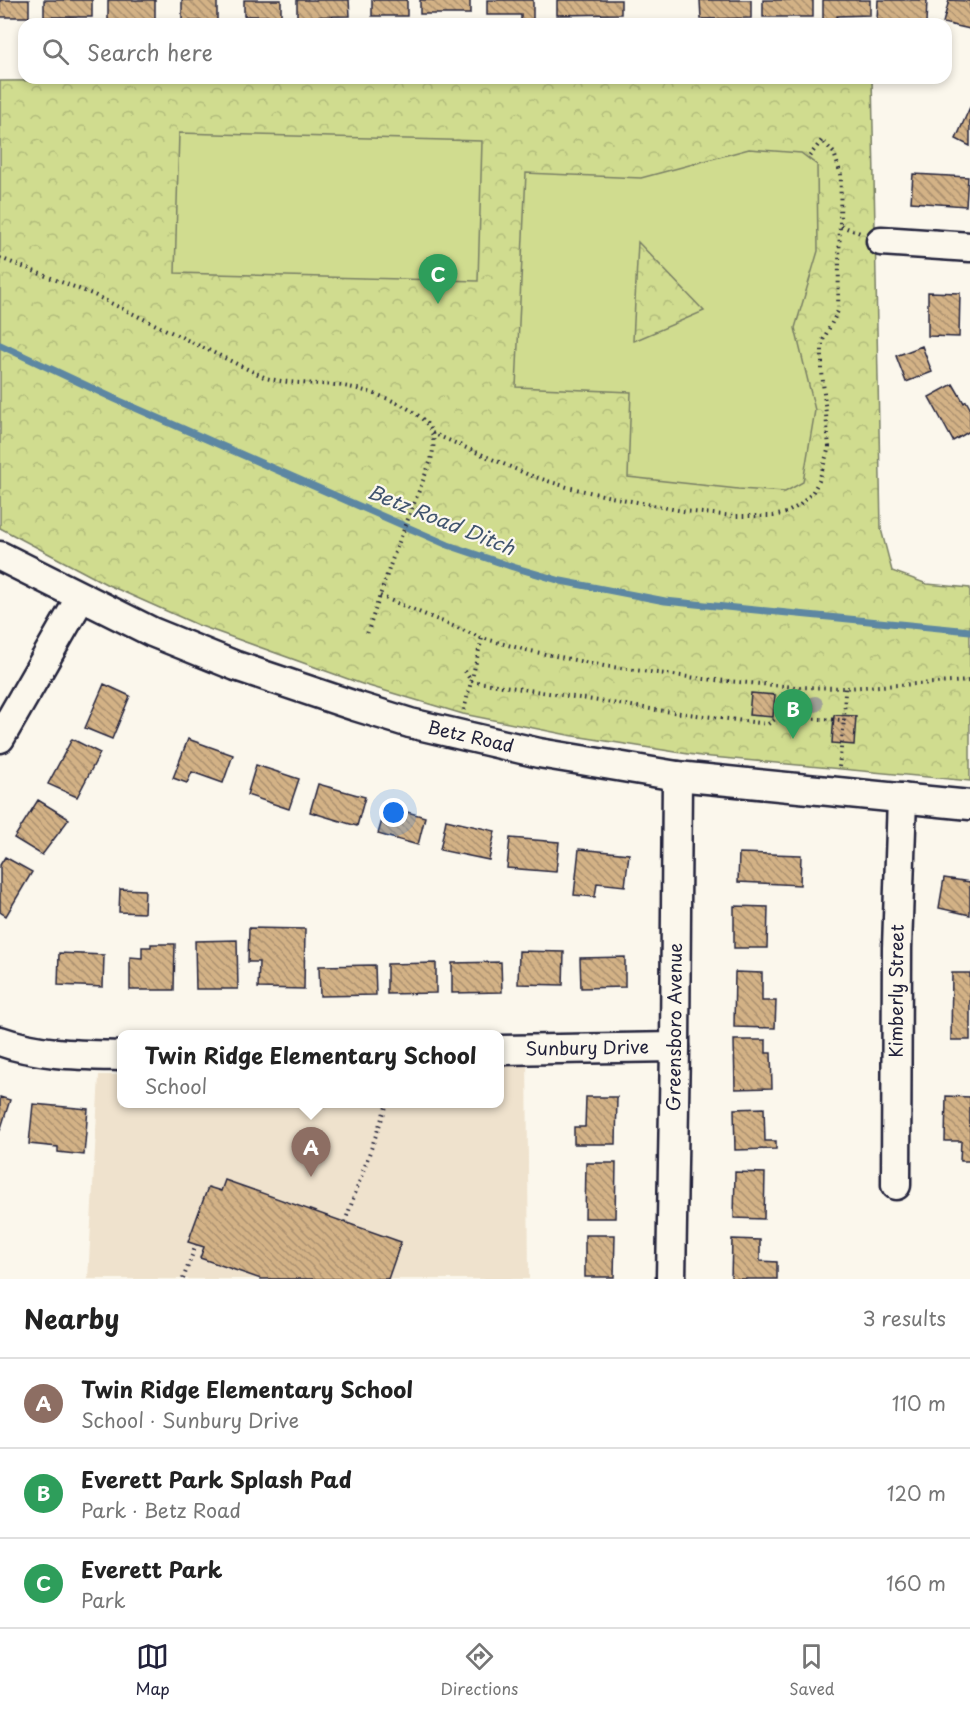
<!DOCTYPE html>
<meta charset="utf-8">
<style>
:root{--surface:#fff;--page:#f2f2f2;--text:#222;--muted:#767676;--line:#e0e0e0;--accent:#22223b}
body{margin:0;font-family:"Playpen Sans",sans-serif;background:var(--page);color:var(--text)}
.you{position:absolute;left:394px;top:813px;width:21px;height:21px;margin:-15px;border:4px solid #fff;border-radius:50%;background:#1a73e8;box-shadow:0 0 0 9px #1a73e833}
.badge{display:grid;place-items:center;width:39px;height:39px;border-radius:50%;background:var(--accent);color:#fff;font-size:20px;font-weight:700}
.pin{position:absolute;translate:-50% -50px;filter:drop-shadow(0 2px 3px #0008)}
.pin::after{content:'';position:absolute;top:32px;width:21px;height:18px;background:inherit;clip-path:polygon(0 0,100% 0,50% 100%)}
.popup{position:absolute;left:117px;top:1030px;width:387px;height:78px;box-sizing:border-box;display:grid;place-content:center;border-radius:12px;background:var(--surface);filter:drop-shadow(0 2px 4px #0005);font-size:20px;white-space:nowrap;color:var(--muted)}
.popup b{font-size:22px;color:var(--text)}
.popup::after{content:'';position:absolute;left:50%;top:100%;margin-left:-12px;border:12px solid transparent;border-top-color:var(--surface)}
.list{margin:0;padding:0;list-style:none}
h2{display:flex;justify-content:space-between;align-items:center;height:78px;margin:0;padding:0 24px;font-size:26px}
h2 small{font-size:20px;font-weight:400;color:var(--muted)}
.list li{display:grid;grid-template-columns:39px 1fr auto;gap:18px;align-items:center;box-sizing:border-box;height:90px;padding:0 24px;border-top:2px solid var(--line)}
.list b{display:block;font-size:22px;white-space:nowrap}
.list p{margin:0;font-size:20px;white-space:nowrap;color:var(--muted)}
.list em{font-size:20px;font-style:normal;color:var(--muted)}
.icon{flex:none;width:33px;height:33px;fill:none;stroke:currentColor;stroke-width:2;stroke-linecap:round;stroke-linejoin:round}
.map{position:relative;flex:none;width:970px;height:1279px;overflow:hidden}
.search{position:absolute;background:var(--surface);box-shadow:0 3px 9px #0003;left:18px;right:18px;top:18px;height:66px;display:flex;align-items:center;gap:15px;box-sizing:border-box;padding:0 21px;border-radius:18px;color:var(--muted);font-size:22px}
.sheet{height:348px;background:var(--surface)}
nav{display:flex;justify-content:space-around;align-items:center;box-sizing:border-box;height:84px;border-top:2px solid var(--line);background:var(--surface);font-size:16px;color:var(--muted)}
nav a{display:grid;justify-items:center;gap:3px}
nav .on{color:var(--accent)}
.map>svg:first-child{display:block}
.built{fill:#efe2cd}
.park{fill:url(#park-crowns);stroke:#797f65;stroke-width:1.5}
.garden{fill:#d0dc8f;stroke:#797f65;stroke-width:1.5;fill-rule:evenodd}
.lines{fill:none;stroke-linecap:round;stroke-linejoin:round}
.stream{stroke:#5d87a2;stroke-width:7}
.building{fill:url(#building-back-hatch);stroke:#22223b;stroke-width:1.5}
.minor-casing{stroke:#22223b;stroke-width:33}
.path{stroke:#22223b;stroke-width:4;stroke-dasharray:1.5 4.5;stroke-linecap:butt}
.minor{stroke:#fbf7ec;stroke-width:28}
.tree{fill:#a0a198}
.labels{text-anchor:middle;stroke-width:4.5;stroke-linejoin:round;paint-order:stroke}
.street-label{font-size:18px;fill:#22223b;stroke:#fbf7ec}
.water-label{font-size:20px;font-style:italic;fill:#40546e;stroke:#fbf7ec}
</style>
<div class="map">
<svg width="970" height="1279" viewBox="0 0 970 1279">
<defs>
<pattern id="park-crowns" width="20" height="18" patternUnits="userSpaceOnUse" patternTransform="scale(1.5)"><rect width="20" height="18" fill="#d0dc8f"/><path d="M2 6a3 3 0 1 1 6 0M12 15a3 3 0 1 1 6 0" fill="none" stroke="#b2bc7c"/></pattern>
<pattern id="building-back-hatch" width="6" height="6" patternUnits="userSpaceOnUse" patternTransform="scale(1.5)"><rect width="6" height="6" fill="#d3b286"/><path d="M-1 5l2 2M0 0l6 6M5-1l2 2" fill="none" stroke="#ab906f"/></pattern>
</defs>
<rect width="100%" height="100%" fill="#fbf7ec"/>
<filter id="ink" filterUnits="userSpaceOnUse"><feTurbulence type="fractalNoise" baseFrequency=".0167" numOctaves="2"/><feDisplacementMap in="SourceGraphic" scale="12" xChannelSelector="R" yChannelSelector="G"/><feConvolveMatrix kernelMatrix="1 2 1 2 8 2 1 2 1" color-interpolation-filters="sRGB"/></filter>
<g filter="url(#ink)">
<path class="built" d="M500 1050H527L529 1279H88L99 1075H122V1104H500Z"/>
<path class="park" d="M398 78H872L881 529 892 571 927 584 970 588V781L701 756 568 735 463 714 362 684 198 625 108 585 0 528V81Z"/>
<path class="garden" d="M179 133 482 141 478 281 175 273Z
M749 149 801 153 817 165 818 251 795 328 815 410 803 482 785 492 738 489 628 477 631 392 516 387 526 173 641 178ZM638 242 704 311 634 341H633Z"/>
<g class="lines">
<path class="stream" d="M0 345 115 399 448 545 513 567 561 581 665 601 970 631"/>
</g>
<path class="building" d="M0 0H29V17H0Z
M44 0H92V17H44Z
M108 0H155V21L108 22Z
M182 0H217V21H182Z
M244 0H281V16H244Z
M297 0H349L350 16 297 17Z
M372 0H407V16H372Z
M420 0H470V14H420Z
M487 0H533V24H521V15H487Z
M557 0H621V14L557 15Z
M700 0H751V18L701 19Z
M763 0H813V17H763Z
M823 0H870V15L837 16 838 24H823Z
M878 0H927L926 24 877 20Z
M949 0 970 1V29L943 23Z
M970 107V146L956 139Z
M913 174 968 177 966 206 911 202Z
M928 292 960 293 959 337 928 336Z
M922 346 932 372 906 382 896 356Z
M953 384 964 403 966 401 970 408V431L953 441 929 397Z
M104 684 130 696 112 739 85 728Z
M751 693 775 695 773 717 749 715Z
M834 715 856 716 854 745 832 743Z
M72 739 100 753 77 797 48 784Z
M188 739 233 755 223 783 192 772 187 783 173 778Z
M256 765 299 779 289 809 247 795Z
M318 784 365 797 357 826 310 812Z
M38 800 69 819 42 855 14 838Z
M386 806 425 817 418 845 378 834Z
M446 820 495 831 489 860 440 850Z
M510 838 559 842 556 872 507 868Z
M579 849 629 854 625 886 597 883 595 897 574 895Z
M739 853 801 855 800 885 738 882Z
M5 857 32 872 6 916 0 912V865Z
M944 878 970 882V915L939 908Z
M120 889 145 890 144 913 119 912Z
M734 906 768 907 767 948H734Z
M249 928 305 929 304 989 258 988 259 962H248Z
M237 940 238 989H196L195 941Z
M151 944H175L174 990H130V957L142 958V947H151Z
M519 951 564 952 563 985 518 984Z
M59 953 104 955 103 987 58 985Z
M625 957V987L581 988 580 958Z
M501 962 502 992 452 993V963Z
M436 963V993L387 994V964Z
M375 965 376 995 320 996 319 966Z
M735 972 762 973V1001H776L775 1028 734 1027Z
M952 973H970V1040H951Z
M734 1040H766V1053H771L772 1088 735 1089Z
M946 1096 970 1097V1161H960L961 1141H945Z
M0 1097 10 1100 0 1131Z
M586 1097H617L616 1144H574V1127H585Z
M33 1104 88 1109 84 1155 58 1152V1147L29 1144Z
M764 1108 765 1141H776V1149L735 1150 734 1109Z
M586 1163H616L615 1218H585Z
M735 1172 765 1173 764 1219 734 1218Z
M225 1180 401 1242 388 1279H261L200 1258 204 1247 188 1242 208 1187 221 1191Z
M585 1235H615L614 1277H585Z
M732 1239 760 1240V1261L777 1262V1279H731Z"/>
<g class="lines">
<defs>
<g id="minor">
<path d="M881 241 970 247"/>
<path id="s1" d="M0 556 152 632 236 666 355 706 410 723 539 753 677 776 970 805"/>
<path d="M0 738 81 597"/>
<path d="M0 1041C39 1055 81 1055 122 1056"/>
<path id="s2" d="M500 1050 675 1047"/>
<path id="s3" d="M896 1185 897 948 902 798"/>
<path id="s4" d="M671 1279 675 1047 677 776"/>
</g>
</defs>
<use href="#minor" class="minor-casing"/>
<path class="path" d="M841 226 860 233
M0 258 92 294 266 378C289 384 312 383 335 385 361 387 423 406 432 433 435 442 433 451 431 460L392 560 366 637
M432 433 529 475 567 487 611 497 683 511 734 516H773L786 513 800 505 812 493 819 481 829 447 822 371V342L838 311 841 175 834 153 822 140 808 158
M380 596 482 638 526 650 604 666 704 679 795 687 845 688 970 681
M465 671 471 681 657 710 768 724 778 717 844 720 845 688
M464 710 482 638
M839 767 844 720
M345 1222 387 1104
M183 1279 196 1245"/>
<use href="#minor" class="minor"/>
</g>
<circle class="tree" cx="815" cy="704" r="8"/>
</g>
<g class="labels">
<g class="street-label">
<text dy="6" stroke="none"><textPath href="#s1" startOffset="506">Betz Road</textPath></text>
<text dy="6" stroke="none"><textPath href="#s3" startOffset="194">Kimberly Street</textPath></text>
<text dy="6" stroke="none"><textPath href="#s4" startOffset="252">Greensboro Avenue</textPath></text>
<text dy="6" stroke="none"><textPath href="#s2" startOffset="87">Sunbury Drive</textPath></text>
</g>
<g class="water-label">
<text transform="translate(441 520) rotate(22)" y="7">Betz Road Ditch</text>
</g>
</g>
</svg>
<div class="you"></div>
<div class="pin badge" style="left:311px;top:1177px;background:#8d6e63">A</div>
<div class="popup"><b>Twin Ridge Elementary School</b>School</div>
<div class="pin badge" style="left:793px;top:739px;background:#2e9e5b">B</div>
<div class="pin badge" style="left:438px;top:304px;background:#2e9e5b">C</div>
<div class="search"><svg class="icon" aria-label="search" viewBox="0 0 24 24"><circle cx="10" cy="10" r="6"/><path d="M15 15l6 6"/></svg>Search here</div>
</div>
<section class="sheet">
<h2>Nearby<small>3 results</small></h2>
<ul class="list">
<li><span class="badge" style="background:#8d6e63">A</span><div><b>Twin Ridge Elementary School</b><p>School · Sunbury Drive</p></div><em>110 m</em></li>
<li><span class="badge" style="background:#2e9e5b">B</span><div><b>Everett Park Splash Pad</b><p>Park · Betz Road</p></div><em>120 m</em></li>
<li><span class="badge" style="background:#2e9e5b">C</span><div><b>Everett Park</b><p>Park</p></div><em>160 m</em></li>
</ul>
</section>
<nav>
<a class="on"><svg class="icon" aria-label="map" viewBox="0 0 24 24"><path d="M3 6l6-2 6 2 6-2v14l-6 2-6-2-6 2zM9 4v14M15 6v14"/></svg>Map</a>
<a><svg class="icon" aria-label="directions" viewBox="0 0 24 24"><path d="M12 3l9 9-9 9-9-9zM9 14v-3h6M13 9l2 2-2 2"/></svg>Directions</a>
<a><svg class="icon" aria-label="saved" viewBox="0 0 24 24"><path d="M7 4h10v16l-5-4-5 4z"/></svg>Saved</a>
</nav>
